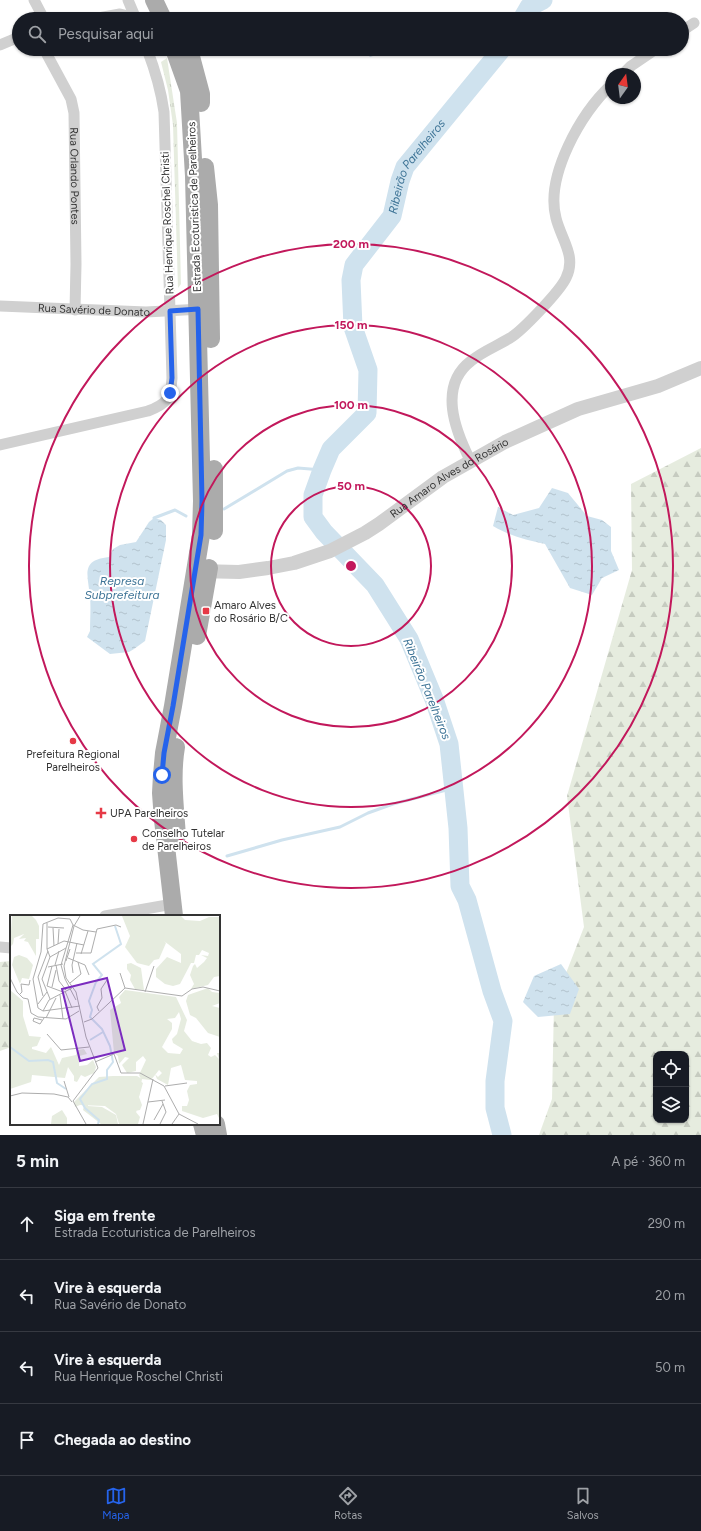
<!DOCTYPE html>
<html lang="pt">
<meta charset="utf-8">
<style>
:root{--surface:#171b24;--page:#20242c;--text:#f1f3f6;--muted:#9ea1a6;--line:#363941;--accent:#2563eb}
body{margin:0;font-family:Figtree,sans-serif;background:var(--page);color:var(--text)}
.controls{position:absolute;right:12px;bottom:12px;display:grid;overflow:hidden;border-radius:8px;box-shadow:0 1px 3px #0004}
.controls button{width:36px;height:36px;display:grid;place-items:center;padding:0;border:0;border-bottom:1px solid var(--line);background:var(--surface);color:var(--text);font:20px sans-serif}
.compass{position:absolute;left:605px;top:68px;width:36px;height:36px;border-radius:50%;background:var(--surface);box-shadow:0 1px 3px #0004;rotate:14deg}
.stop{position:absolute;width:12px;height:12px;margin:-9px;border:3px solid #2563eb;border-radius:50%;background:#fff}
.stop.end{background:#2563eb;border-color:#fff;box-shadow:0 1px 4px #0008}
.list{margin:0;padding:0;list-style:none}
h2{display:flex;justify-content:space-between;align-items:center;height:52px;margin:0;padding:0 16px;font-size:17px}
h2 small{font-size:13px;font-weight:400;color:var(--muted)}
.list li{display:grid;grid-template-columns:26px 1fr auto;gap:12px;align-items:center;box-sizing:border-box;height:72px;padding:0 16px;border-top:1px solid var(--line)}
.list b{display:block;font-size:15px;white-space:nowrap}
.list p{margin:0;font-size:13px;white-space:nowrap;color:var(--muted)}
.list em{font-size:13px;font-style:normal;color:var(--muted)}
.icon{flex:none;width:22px;height:22px;fill:none;stroke:currentColor;stroke-width:2;stroke-linecap:round;stroke-linejoin:round}
.map{position:relative;flex:none;width:701px;height:1135px;overflow:hidden}
.search{position:absolute;background:var(--surface);box-shadow:0 1px 3px #0004;left:12px;right:12px;top:12px;height:44px;display:flex;align-items:center;gap:10px;box-sizing:border-box;padding:0 14px;border-radius:22px;color:var(--muted);font-size:15px}
.sheet{height:340px;background:var(--surface)}
nav{display:flex;justify-content:space-around;align-items:center;box-sizing:border-box;height:56px;border-top:1px solid var(--line);background:var(--surface);font-size:11px;color:var(--muted)}
nav a{display:grid;justify-items:center;gap:2px}
nav .on{color:var(--accent)}
.map>svg:first-child{display:block}
.grass{fill:url(#grass-tufts)}
.forest{fill:url(#forest-firs);fill-rule:evenodd}
.water{fill:url(#water-ripples)}
.lines{fill:none;stroke-linecap:round;stroke-linejoin:round}
.stream{stroke:#cfe2ee;stroke-width:3}
.river{stroke:#cfe2ee;stroke-width:19}
.minor{stroke:#d0d0d0;stroke-width:11}
.tertiary{stroke:#d0d0d0;stroke-width:14}
.primary{stroke:#ababab;stroke-width:18}
.route{stroke:#2563eb;stroke-width:5}
.ring{fill:none;stroke:#c2185b;stroke-width:2}
.poi-dot{fill:#e63946;stroke:#fff;stroke-width:1.5}
.labels{text-anchor:middle;stroke-width:4;stroke-linejoin:round;paint-order:stroke}
.street-label{font-size:11px;fill:#333;stroke:#fff}
.poi-label{font-size:11px;fill:#333;stroke:#fff;text-anchor:start}
.water-label{font-size:12px;font-style:italic;fill:#3f7597;stroke:#fff}
.inset-river{fill:none;stroke:#cfe2ee;stroke-width:2}
.inset-road{fill:none;stroke:#adadad;stroke-width:1}
.view{fill:#7b2cbf;fill-opacity:0.15;stroke:#7b2cbf;stroke-width:2}
.inset-edge{fill:none;stroke:#333;stroke-width:2}
.centre{fill:#c2185b;stroke:#fff;stroke-width:2}
.ring-label{font-size:12px;text-anchor:middle;font-weight:bold;fill:#c2185b;stroke:#fff;stroke-width:4;stroke-linejoin:round;paint-order:stroke}
</style>
<div class="map">
<svg width="701" height="1135" viewBox="0 0 701 1135">
<defs>
<pattern id="grass-tufts" width="24" height="20" patternUnits="userSpaceOnUse"><rect width="24" height="20" fill="#e6ecdf"/><path d="M3 7l-1-3M5 7V3M7 7l1-3M15 17l-1-3M17 17v-4M19 17l1-3" fill="none" stroke="#c6cbc0"/></pattern>
<pattern id="forest-firs" width="22" height="20" patternUnits="userSpaceOnUse"><rect width="22" height="20" fill="#e6ecdf"/><path d="M5 1l3.5 6h-7zM16 11l3.5 6h-7z" fill="#c6cbc0"/></pattern>
<pattern id="water-ripples" width="26" height="14" patternUnits="userSpaceOnUse"><rect width="26" height="14" fill="#cfe2ee"/><path d="M2 4q2-2 4 0t4 0M15 11q2-2 4 0t4 0" fill="none" stroke="#b2c2cd"/></pattern>
</defs>
<rect width="100%" height="100%" fill="#fff"/>
<path class="grass" d="M167 58 177 123 181 284 178 288 173 125 168 90 161 62Z"/>
<path class="forest" d="M701 448V1135H539L552 1099 554 1004 584 927 567 796 632 570 631 484ZM656 1054H686V1120H656Z
M11 961V1047L0 1051V962Z"/>
<path class="water" d="M362 49H388V51L370 57Z
M552 488 568 493 587 516 602 520 611 527V551L619 570 602 578 592 595 570 588 545 544C526 540 510 536 493 526L498 507 513 515 539 508Z
M154 518 161 520 166 525V540L145 641 134 649 129 652 110 654 87 637 90 631C90 620 91 608 90 597 88 575 80 560 109 557L113 549 120 545 136 542 149 522Z
M561 964 579 989 570 1014 538 1017 523 1002 534 976Z"/>
<g class="lines">
<path class="stream" d="M224 509 287 471 298 468 322 470
M154 518 175 510 186 516
M227 856 282 840 340 827 368 813 393 804 454 788"/>
<g class="river">
<path d="M522 19 529 7 543 0"/>
<path id="s1" d="M502 1135 495 1108V1081L503 1021 492 991 467 900 460 886 458 828 449 744 434 699 409 639 375 585 324 532 313 517V495L322 470 331 449 367 413 368 370 353 327 351 280 354 265 392 216 400 181 405 167 502 49"/>
</g>
<g class="minor">
<path d="M34 0 44 19"/>
<path d="M128 0 136 19"/>
<path d="M93 19 120 14 140 19"/>
<path d="M665 19 666 18"/>
<path d="M682 31 694 23"/>
<path d="M0 45 19 37"/>
<path id="s2" d="M44 49 71 99 74 113 76 264 75 310"/>
<path d="M623 74 631 66 656 49"/>
<path id="s3" d="M0 306 146 312 202 309"/>
<path d="M0 445 148 411C167 404 171 398 172 378L164 112C161 90 155 70 147 49"/>
<path d="M470 460C455 430 438 386 471 361 483 351 497 346 510 338 522 331 560 291 566 278 577 256 561 239 556 218 545 176 581 113 611 85"/>
<path d="M105 916 173 904"/>
<path d="M0 947 11 948"/>
</g>
<path class="tertiary" id="s4" d="M198 571 239 572 268 568 294 563 330 551 365 533 379 524 443 477 505 442 578 409 658 386 701 368"/>
<path class="primary" d="M154 0 163 19
M189 49 201 94V103
M205 167 209 205 211 339
M214 531V469
M197 636 209 568
M176 747C171 776 175 807 177 836
M174 916 163 820 161 793 162 775 164 753 173 706 201 535 202 501 194 176 189 91 174 49
M202 1124 205 1135
M216 1124 218 1135"/>
</g>
<g class="lines">
<path class="route" d="M162 775 164 753 173 706 201 535 202 501 198 309 170 311 172 378 170 393"/>
</g>
<g class="ring">
<circle cx="351" cy="566" r="80"/>
<circle cx="351" cy="566" r="161"/>
<circle cx="351" cy="566" r="241"/>
<circle cx="351" cy="566" r="322"/>
</g>
<g class="poi-dot">
<rect x="202" y="607" width="8" height="8" rx="2"/>
<circle cx="73" cy="741" r="4"/>
<path d="M99 807h4v4h4v4h-4v4h-4v-4h-4v-4h4z"/>
<circle cx="134" cy="839" r="4"/>
</g>
<g class="labels">
<g class="street-label">
<text dy="4" stroke="none"><textPath href="#s2" startOffset="134">Rua Orlando Pontes</textPath></text>
<text transform="translate(194 207) rotate(-92)" y="4">Estrada Ecoturistica de Parelheiros</text>
<text transform="translate(167 223) rotate(-92)" y="4">Rua Henrique Roschel Christi</text>
<text dy="4" stroke="none"><textPath href="#s3" startOffset="94">Rua Savério de Donato</textPath></text>
<text dy="4" stroke="none"><textPath href="#s4" startOffset="275">Rua Amaro Alves do Rosário</textPath></text>
</g>
<g class="poi-label">
<text x="214" y="609">Amaro Alves<tspan x="214" dy="13">do Rosário B/C</tspan></text>
<text x="73" y="758" text-anchor="middle">Prefeitura Regional<tspan x="73" dy="13">Parelheiros</tspan></text>
<text x="110" y="817">UPA Parelheiros</text>
<text x="142" y="837">Conselho Tutelar<tspan x="142" dy="13">de Parelheiros</tspan></text>
</g>
<g class="water-label">
<text dy="4" stroke="none"><textPath href="#s1" startOffset="1060">Ribeirão Parelheiros</textPath></text>
<text x="122" y="585">Represa<tspan x="122" dy="14">Subprefeitura</tspan></text>
<text transform="translate(427 689) rotate(68)" y="4">Ribeirão Parelheiros</text>
</g>
</g>
<g transform="translate(10 915)">
<rect width="210" height="210" fill="#fff"/>
<path d="M2 1H22L26 5 29 11V24H26V41L18 27 14 26 16 23 9 24 14 19 4 23 3 29 0 32ZM112 1H171L175 5 190 6 199 2H210V61L204 62 198 70 181 74 184 69 180 60 183 51 185 49 187 53 194 47 197 43 191 40 198 41 199 38 192 35 189 40H186L184 48H181L170 69 163 71 155 69 146 62V54L157 42 171 48V39L154 26 156 28 149 44 144 45 139 51 127 48 115 32 120 21ZM9 40 17 43 23 50 19 64 12 63 10 69 2 50 4 42ZM121 48 131 53 134 75 125 74 120 65 121 60 117 54V49ZM198 73 202 77 210 78V88L202 91 210 93V122L198 118 186 103 180 100 176 86 178 80ZM0 75 13 86V101L19 121 31 122 27 131 22 132V134L36 138 41 132 49 150 52 143 66 140 67 135 74 134 77 139 69 141V151L77 150 83 145 86 152 84 158 75 162 71 160 67 167 64 166V161L58 152 55 163 22 160 21 167 0 174ZM115 75 166 82 177 105 174 116 182 126 191 129 197 128 201 133 198 140 201 142 205 140 209 144 207 138H210V205L207 199 193 203 172 196V191H177L179 185 177 176 180 170 187 169V166L175 165 171 150 161 153 158 170 147 164 145 159 148 162 152 158 149 155 141 165 131 164 129 160 136 145 133 141 126 147V156L117 158 112 150 119 143 115 142 109 149 108 141 104 138 100 95 111 88 109 82ZM169 97 171 104 167 119 162 124 163 128 173 134 170 139 158 138 152 132 162 114V108L157 104 165 103ZM121 161 133 168 129 182 132 190 130 195 125 196 130 202 128 209H116L96 165V162ZM75 187H78V191L92 192 106 200 108 209H91L73 195ZM52 195 57 203V209H41L42 201Z" fill="#e6ecdf" fill-rule="evenodd"/>
<path d="M103 161H127L132 164 125 204 117 209H109L106 199 95 191 70 190 65 192 64 187 89 162Z" fill="#e6ecdf"/>
<path class="inset-river" d="M80 125 93 117M0 132 19 146 38 145 43 147 47 168 56 174M88 209 89 205 75 193 70 184 82 169 97 164V155L103 147 100 131 92 114 80 102 82 95 79 86 86 67 92 60 83 49 111 29 105 11"/>
<path class="inset-road" d="M70 1 64 11 54 51 56 63 66 77 76 122 88 153 63 186 76 209M37 8V34L40 42 32 64 40 84M63 10 51 50 55 64 66 85M38 12 54 13M43 13 44 31M48 29 49 14M37 34 54 26 74 30M66 38H81L87 14 106 10 111 12M71 39 78 16M40 42 56 33M58 43 75 50 79 60M56 46 60 34M45 50 49 36M46 50 49 66 56 75M38 52 53 49M63 58 62 50 67 28M110 58 115 73M0 63 7 77 13 83 18 84 21 98 28 102 56 104 69 96M60 68 71 59 68 47M37 71 42 51M37 71 53 77M42 72 46 55M55 76 62 93M135 77 144 51M10 79 12 77 11 69 19 70 20 65M50 80 53 104M33 81 28 62 38 36M28 89 37 77M70 91 33 96 28 93 23 64 31 37 33 9 48 3 60 4 63 10 73 15 86 17M33 96 39 85 62 73M89 96 87 92 92 83 91 74 97 65M36 103 46 83M32 105 24 103 23 106 30 109 34 103M74 107 82 104 115 73 172 81 182 74 193 72 210 76M37 119 51 135 79 132M85 147 104 139 111 158H130L154 171 169 199M54 166 59 182M155 171 177 168M0 181 12 178 44 179 58 182 62 187M138 187 155 185M169 199 188 209M144 205 153 189M133 209 143 164M150 209 156 197 152 186M162 209 169 199"/>
<path class="view" d="M97 63 115 135 70 146 52 74Z"/>
<rect width="210" height="210" class="inset-edge"/>
</g>
<circle cx="351" cy="566" r="6" class="centre"/>
<g class="ring-label">
<text x="351" y="248">200 m</text>
<text x="351" y="329">150 m</text>
<text x="351" y="409">100 m</text>
<text x="351" y="490">50 m</text>
</g>
</svg>
<div class="controls">
<button><svg class="icon" aria-label="locate" viewBox="0 0 24 24"><circle cx="12" cy="12" r="6"/><path d="M12 2v4M12 18v4M2 12h4M18 12h4"/></svg></button>
<button><svg class="icon" aria-label="layers" viewBox="0 0 24 24"><path d="M12 4l9 5-9 5-9-5zM3 14l9 5 9-5"/></svg></button>
</div>
<svg class="compass" viewBox="-18 -18 36 36"><path d="M0-13l5 13h-10z" fill="#e53935"/><path d="M0 13l5-13h-10z" fill="#9ea1a6"/></svg>
<div class="stop" style="left:162px;top:775px"></div>
<div class="stop end" style="left:170px;top:393px"></div>
<div class="search"><svg class="icon" aria-label="search" viewBox="0 0 24 24"><circle cx="10" cy="10" r="6"/><path d="M15 15l6 6"/></svg>Pesquisar aqui</div>
</div>
<section class="sheet">
<h2>5 min<small>A pé · 360 m</small></h2>
<ul class="list">
<li><svg class="icon" aria-label="ahead" viewBox="0 0 24 24"><path d="M12 20V5M6 11l6-6 6 6"/></svg><div><b>Siga em frente</b><p>Estrada Ecoturistica de Parelheiros</p></div><em>290 m</em></li>
<li><svg class="icon" aria-label="left" viewBox="0 0 24 24"><path d="M17 20v-9H6M10 6l-5 5 5 5"/></svg><div><b>Vire à esquerda</b><p>Rua Savério de Donato</p></div><em>20 m</em></li>
<li><svg class="icon" aria-label="left" viewBox="0 0 24 24"><path d="M17 20v-9H6M10 6l-5 5 5 5"/></svg><div><b>Vire à esquerda</b><p>Rua Henrique Roschel Christi</p></div><em>50 m</em></li>
<li><svg class="icon" aria-label="arrive" viewBox="0 0 24 24"><path d="M6 21V4h12l-3 4 3 4H6"/></svg><div><b>Chegada ao destino</b></div></li>
</ul>
</section>
<nav>
<a class="on"><svg class="icon" aria-label="map" viewBox="0 0 24 24"><path d="M3 6l6-2 6 2 6-2v14l-6 2-6-2-6 2zM9 4v14M15 6v14"/></svg>Mapa</a>
<a><svg class="icon" aria-label="directions" viewBox="0 0 24 24"><path d="M12 3l9 9-9 9-9-9zM9 14v-3h6M13 9l2 2-2 2"/></svg>Rotas</a>
<a><svg class="icon" aria-label="saved" viewBox="0 0 24 24"><path d="M7 4h10v16l-5-4-5 4z"/></svg>Salvos</a>
</nav>
